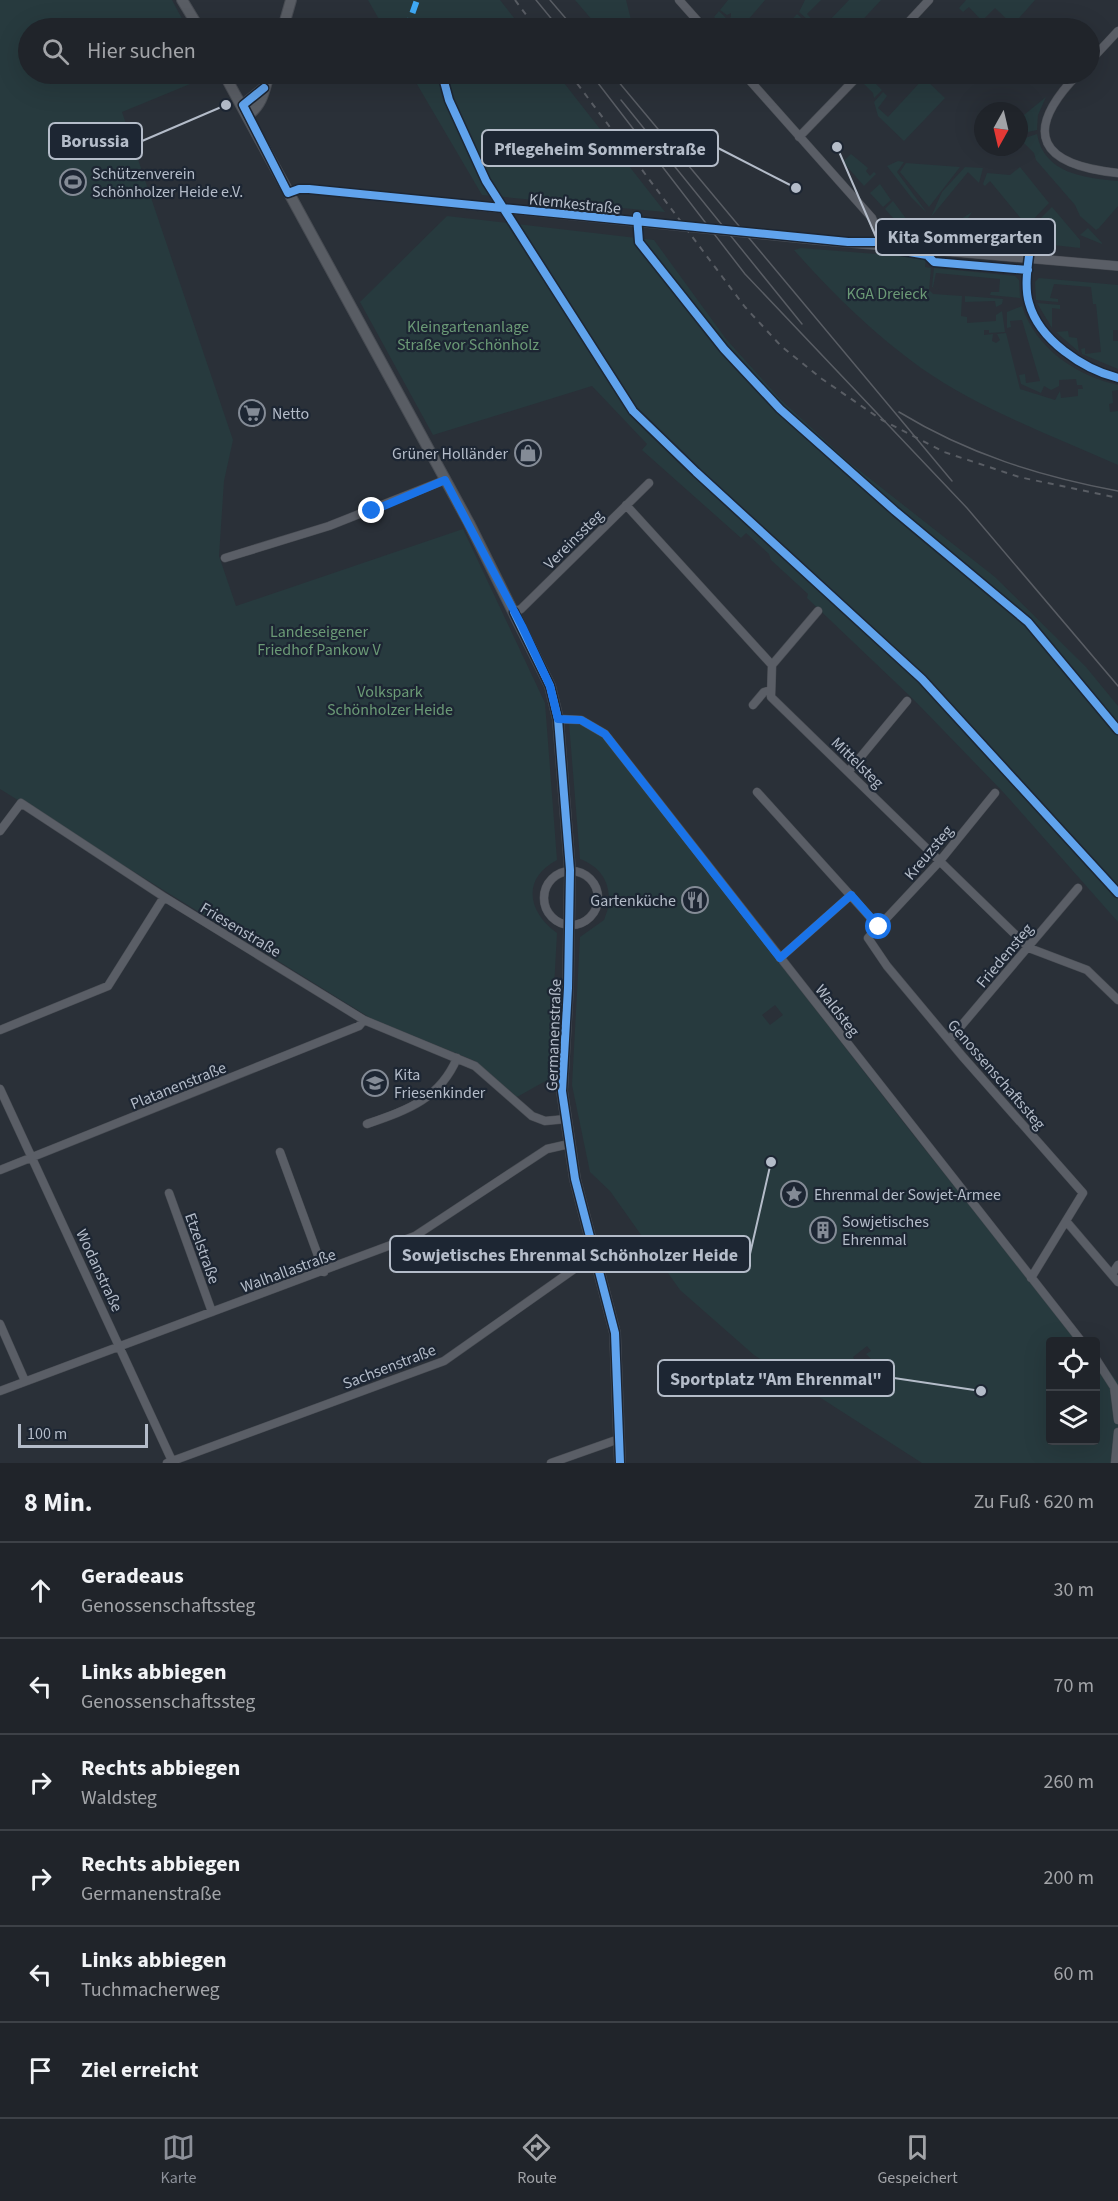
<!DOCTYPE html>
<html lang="de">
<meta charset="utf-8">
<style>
:root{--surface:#20242a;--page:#282c32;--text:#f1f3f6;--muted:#a2a4a8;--line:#3d4147;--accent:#8c9099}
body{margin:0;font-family:"Source Sans 3",sans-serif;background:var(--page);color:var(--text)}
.controls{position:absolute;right:18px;bottom:18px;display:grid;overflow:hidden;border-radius:6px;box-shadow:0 6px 24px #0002}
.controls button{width:54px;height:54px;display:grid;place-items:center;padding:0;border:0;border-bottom:2px solid var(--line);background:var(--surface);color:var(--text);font:30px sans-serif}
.compass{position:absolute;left:974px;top:102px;width:54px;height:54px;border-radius:50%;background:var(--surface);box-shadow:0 6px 24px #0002;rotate:188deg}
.scale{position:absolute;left:18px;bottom:15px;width:130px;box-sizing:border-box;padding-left:6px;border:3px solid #b4bcc9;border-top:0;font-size:16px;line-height:21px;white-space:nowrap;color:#b4bcc9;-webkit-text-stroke:4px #1d2633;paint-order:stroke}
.stop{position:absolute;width:18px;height:18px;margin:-14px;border:4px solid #1a73e8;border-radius:50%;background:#fff}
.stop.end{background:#1a73e8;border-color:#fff;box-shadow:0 2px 6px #0008}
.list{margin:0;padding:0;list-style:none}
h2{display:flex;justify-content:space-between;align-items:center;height:78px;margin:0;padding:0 24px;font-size:26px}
h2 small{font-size:20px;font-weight:400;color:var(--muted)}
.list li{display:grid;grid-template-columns:39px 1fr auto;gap:18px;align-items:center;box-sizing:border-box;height:96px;padding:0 24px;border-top:2px solid var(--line)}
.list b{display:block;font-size:22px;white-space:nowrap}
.list p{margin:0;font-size:20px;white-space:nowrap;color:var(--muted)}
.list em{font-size:20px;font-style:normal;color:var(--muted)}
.icon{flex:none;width:33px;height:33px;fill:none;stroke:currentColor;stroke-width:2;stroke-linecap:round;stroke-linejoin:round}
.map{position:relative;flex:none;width:1118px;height:1463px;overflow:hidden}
.search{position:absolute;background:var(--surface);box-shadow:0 6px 24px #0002;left:18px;right:18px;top:18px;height:66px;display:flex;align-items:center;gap:15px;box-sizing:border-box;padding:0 21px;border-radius:33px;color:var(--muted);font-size:22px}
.sheet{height:654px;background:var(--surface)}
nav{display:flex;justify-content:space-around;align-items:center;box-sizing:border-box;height:84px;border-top:2px solid var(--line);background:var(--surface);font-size:16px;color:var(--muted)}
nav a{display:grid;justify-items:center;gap:3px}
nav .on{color:var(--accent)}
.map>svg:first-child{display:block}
.green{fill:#273a3e;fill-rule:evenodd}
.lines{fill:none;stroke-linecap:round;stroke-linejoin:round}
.minor-casing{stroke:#484c53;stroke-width:9}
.tertiary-casing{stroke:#484c53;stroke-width:10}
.secondary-casing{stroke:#484c53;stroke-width:12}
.minor{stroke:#5a5e66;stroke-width:8}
.tertiary{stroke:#5a5e66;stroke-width:9}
.secondary{stroke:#595d64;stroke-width:10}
.tram{stroke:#595d64;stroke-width:1.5}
.rail{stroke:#595d64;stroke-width:2;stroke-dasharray:6 6;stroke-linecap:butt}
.quiet{stroke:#3fa9f5;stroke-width:6;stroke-dasharray:12 6;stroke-linecap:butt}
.cycleway-casing{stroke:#1d2633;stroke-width:11}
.cycleway{stroke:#60a3ed;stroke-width:8}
.route{stroke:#1a73e8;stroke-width:8}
.labels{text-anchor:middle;stroke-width:4.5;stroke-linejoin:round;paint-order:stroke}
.poi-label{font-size:16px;fill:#b4bcc9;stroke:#1d2633;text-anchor:start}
.street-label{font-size:16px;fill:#b4bcc9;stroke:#1d2633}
.park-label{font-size:16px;fill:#6b9a76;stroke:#1d2633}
.leader{fill:none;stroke:#b4bcc9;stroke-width:2}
.callout-dot{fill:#b4bcc9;stroke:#1d2633;stroke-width:2}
.callout{fill:#1d2633;stroke:#b4bcc9;stroke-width:2}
.callout-label{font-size:18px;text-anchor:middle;font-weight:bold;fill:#b4bcc9}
</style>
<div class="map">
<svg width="1118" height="1463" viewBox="0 0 1118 1463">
<rect width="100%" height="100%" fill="#2a3038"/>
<path class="green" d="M0 0H172L187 28H28V74L212 75 122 112 233 440 224 481 219 556 236 606 463 529 545 703 557 860C521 879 528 912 557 933L549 1079 517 1097 475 1061 372 1019 0 789Z
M368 0H500L522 28H384Z
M575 0H626L633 28H599Z
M728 0H765L741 28H724L714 17 719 11 728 20 731 17V13L727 15 720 10Z
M805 0H821L807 14 816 24 822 18 825 21 817 28 799 12Z
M849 0H881L855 28H834L828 22Z
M966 0H1035L1013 25 995 8 982 21 969 7 963 12 959 8Z
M797 14 812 28H784Z
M411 74H557L665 212 482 195Z
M870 78 882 90 874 98 873 93 864 84Z
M924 78 945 98 904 141 878 116 874 102 883 92 887 96 878 108 888 117Z
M1046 97 1038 115 1037 130 1028 132 1019 123V119Z
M1037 134C1044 174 1085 178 1118 181V206L1099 228 1096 230 1080 216 1075 205 1036 160 1034 153 1024 143 1018 148 1017 147 1022 139Z
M851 154 868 168 866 171 870 176 874 172 876 174 864 186 843 162Z
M898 161 904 162 897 172 927 213 911 197 887 166Z
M906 163 960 167 929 207 900 172Z
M965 167 983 168 979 183 968 172 931 217 942 192Z
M1020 167 1049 203 1027 226 990 181 985 186 983 184 987 173 1010 175Z
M880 184 891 200 883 207 870 193Z
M893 201 916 232 905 231 885 209Z
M1052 207 1080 240V248L1044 244V234L1036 223Z
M972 212 968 218 985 239 942 235 954 218 961 219Z
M447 216 654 240 726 339 781 400 850 463 995 577 1086 667 1118 706V922L1004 793 914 700 807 598 808 594 771 560 769 554 746 533 741 538 642 450 647 444 592 386 433 435 360 302Z
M1088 228 1102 243V244L1080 235Z
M801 248 926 258 925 267 931 268 929 290 933 294 962 296 961 316 967 317V323L996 321V315L1002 311 1005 332 989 333V330H984V335L993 334 992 341 996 343 1000 340 997 334 1006 333 1020 389 1055 400 1060 391 1061 398 1078 396V389H1083L1082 385H1077L1076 379 1059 380V386L1051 390 1044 386 1041 393 1021 384 1019 375 1025 374 1026 383 1040 381 1022 320 1010 321 1011 327 1007 328V312L1022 306C1035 348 1077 376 1118 385V390L1112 391 1113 403 1109 404 1110 412 1118 411V465C1052 436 980 409 921 368 874 334 832 293 794 250Z
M934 268 1015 276 1019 280 1020 298 990 295 991 292H999L1000 279 936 273 933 287 942 290 932 287Z
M1039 278 1118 285V330H1113V341H1118V369L1082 354 1081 349 1085 348V354L1101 352 1096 304H1093L1091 287 1054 284 1050 298 1058 299V302L1036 300 1035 282Z
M965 296 1003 299 1002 304 996 307 995 301 965 302Z
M1037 303 1060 305V309L1052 308V328Z
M1068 331 1069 337 1077 338 1079 352 1056 332Z
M569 723 583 725 605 739 911 1132 1078 1341 1050 1342V1440H1096V1360L1106 1367 1118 1382V1463H922L754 1355 680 1290 610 1191 590 1172 572 1085 580 937 604 920 612 897H609C608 878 598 866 580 859ZM688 892 705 895 702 908 685 905ZM775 1005 783 1015 770 1025 762 1015ZM867 1346 871 1351 866 1354 875 1363 867 1369 860 1359 856 1362 853 1357Z"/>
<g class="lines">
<defs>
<path id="minor" d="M679 0 704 28
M903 28 929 0
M1090 61 1118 31
M744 74 872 218 879 235 878 244
M1078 74C1020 134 1041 165 1118 173
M799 137 860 74
M1029 258C1028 273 1025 290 1029 305 1042 341 1082 369 1118 378
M626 505 772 665 771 697 1029 948 1087 970 1118 1000
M225 558 329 526 445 480
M514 612 521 609 649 483
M772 665 818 611
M753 705 764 692 771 690
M558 719 581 720 605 734 1082 1342
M849 771 907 701
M757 792 879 927
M995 793 939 862 868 938 887 966 963 1057 1083 1193 1031 1278
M0 831 21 803 164 897 364 1020 475 1066 532 1116 545 1121 566 1119
M544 898a27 27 0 1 1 54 0a27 27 0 1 1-54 0Z
M780 958 851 895
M0 1030 108 986 164 897
M950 1039 1078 888
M0 1089 173 1463
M367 1124C407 1110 440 1099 457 1058
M280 1152 324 1272
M0 1170 359 1026 364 1020
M169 1193 212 1312
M1066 1221 1118 1282
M1112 1274 1118 1265
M0 1324 25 1381
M1096 1359 1114 1387 1118 1420
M0 1391 415 1236 547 1149 569 1144
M167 1463 444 1361 587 1260 596 1257
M551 1463 619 1439
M1115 1463 1118 1432"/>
<path id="tertiary" d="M288 193 299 189H309L817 240 1118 266"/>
<path id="secondary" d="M182 0 199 28
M283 28 291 0
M224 74 469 523 550 686 558 719 570 870 568 988 562 1091 575 1179 615 1333 620 1463
M243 105 264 88
M248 115C263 104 264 91 269 74"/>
</defs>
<use href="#minor" class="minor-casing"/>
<use href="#tertiary" class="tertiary-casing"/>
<use href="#secondary" class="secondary-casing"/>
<use href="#minor" class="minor"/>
<use href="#tertiary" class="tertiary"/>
<use href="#secondary" class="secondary"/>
<path class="tram" d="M536 0 559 28
M550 0 574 28
M591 74 745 274 967 508 1118 686
M612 74 952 481
M621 100 802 324
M899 412C968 454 1039 476 1118 491"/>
<path class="rail" d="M515 0 536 28
M570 74 745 307 781 346 822 379 882 420 944 452 1019 477 1118 498"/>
<path class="quiet" d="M417 28 410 20 417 0"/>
<defs>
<path id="cycleway" d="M442 74 449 100 486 181 633 411 696 472 922 679 1118 893
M264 88 243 105 288 193 299 189H309L848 242H931L938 238 1030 248C1028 265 1024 286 1029 303 1039 340 1083 369 1118 378
M637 216 639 242 724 349 780 409 895 511 1028 622 1118 730
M891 249 927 255 934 262 1028 270
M514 612 550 686 558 719 570 870 568 988 562 1091 575 1179 615 1333 620 1463"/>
</defs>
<use href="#cycleway" class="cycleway-casing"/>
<use href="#cycleway" class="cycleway"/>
</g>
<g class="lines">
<path class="route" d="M372 511 445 480 522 626 550 686 558 719 581 720 605 734 780 958 851 895 879 927"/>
</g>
<defs>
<symbol id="stadium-ring" viewBox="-11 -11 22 22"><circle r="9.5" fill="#1d2633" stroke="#848b96" stroke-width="1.5"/><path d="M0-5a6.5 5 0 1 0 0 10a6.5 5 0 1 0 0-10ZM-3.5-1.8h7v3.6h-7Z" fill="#848b96"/></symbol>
<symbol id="supermarket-ring" viewBox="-11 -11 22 22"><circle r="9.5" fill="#1d2633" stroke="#848b96" stroke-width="1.5"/><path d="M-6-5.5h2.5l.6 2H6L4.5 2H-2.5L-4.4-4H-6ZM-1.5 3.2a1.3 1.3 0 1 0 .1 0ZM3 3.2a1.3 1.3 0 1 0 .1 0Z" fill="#848b96"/></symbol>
<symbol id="shop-ring" viewBox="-11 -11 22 22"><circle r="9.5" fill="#1d2633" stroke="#848b96" stroke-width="1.5"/><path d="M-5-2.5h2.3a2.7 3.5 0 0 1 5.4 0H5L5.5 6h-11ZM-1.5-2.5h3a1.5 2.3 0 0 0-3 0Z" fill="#848b96"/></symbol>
<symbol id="restaurant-ring" viewBox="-11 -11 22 22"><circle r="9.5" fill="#1d2633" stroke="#848b96" stroke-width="1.5"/><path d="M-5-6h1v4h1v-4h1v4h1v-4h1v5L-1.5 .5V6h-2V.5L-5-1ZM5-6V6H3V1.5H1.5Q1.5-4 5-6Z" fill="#848b96"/></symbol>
<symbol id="school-ring" viewBox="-11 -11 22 22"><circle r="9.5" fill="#1d2633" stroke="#848b96" stroke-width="1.5"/><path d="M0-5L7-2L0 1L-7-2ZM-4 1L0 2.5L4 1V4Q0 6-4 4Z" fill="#848b96"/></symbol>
<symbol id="sight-ring" viewBox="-11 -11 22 22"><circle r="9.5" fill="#1d2633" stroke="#848b96" stroke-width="1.5"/><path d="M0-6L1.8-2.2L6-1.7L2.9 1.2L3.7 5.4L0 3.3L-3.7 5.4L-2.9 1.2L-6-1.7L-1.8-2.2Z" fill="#848b96"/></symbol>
<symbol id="building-ring" viewBox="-11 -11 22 22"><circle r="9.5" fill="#1d2633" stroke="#848b96" stroke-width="1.5"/><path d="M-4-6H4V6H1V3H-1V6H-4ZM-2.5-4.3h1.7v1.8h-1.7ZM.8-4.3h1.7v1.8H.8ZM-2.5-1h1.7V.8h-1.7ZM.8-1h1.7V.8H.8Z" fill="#848b96"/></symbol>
</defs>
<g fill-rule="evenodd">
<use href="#stadium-ring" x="58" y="167" width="30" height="30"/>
<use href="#supermarket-ring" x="237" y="398" width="30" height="30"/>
<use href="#shop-ring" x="513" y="438" width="30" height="30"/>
<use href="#restaurant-ring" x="680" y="885" width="30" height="30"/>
<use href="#school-ring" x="360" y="1068" width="30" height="30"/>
<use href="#sight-ring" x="779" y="1179" width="30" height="30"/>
<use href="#building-ring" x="808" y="1215" width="30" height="30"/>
</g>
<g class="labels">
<g class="poi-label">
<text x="92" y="179">Schützenverein<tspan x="92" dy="18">Schönholzer Heide e.V.</tspan></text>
<text x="272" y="419">Netto</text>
<text x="508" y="459" text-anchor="end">Grüner Holländer</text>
<text x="676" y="906" text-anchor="end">Gartenküche</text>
<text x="394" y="1080">Kita<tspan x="394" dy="18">Friesenkinder</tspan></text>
<text x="814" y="1200">Ehrenmal der Sowjet-Armee</text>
<text x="842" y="1227">Sowjetisches<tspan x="842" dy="18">Ehrenmal</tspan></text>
</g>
<g class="street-label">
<text transform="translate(575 203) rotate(6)" y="6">Klemkestraße</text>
<text transform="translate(573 539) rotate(-45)" y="6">Vereinssteg</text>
<text transform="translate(858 762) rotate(44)" y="6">Mittelsteg</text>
<text transform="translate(928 852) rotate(-50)" y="6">Kreuzsteg</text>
<text transform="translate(241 929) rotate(31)" y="6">Friesenstraße</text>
<text transform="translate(1004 955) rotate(-50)" y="6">Friedensteg</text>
<text transform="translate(838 1010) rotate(52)" y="6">Waldsteg</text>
<text transform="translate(553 1035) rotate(-88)" y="6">Germanenstraße</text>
<text transform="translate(997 1074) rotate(49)" y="6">Genossenschaftssteg</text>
<text transform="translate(178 1085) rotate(-22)" y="6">Platanenstraße</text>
<text transform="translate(203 1248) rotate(70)" y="6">Etzelstraße</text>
<text transform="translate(100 1270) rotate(65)" y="6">Wodanstraße</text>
<text transform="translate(288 1270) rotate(-20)" y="6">Walhallastraße</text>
<text transform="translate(389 1366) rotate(-21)" y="6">Sachsenstraße</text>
</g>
<g class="park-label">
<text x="887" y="299">KGA Dreieck</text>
<text x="468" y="332">Kleingartenanlage<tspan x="468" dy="18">Straße vor Schönholz</tspan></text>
<text x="319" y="637">Landeseigener<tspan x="319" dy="18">Friedhof Pankow V</tspan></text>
<text x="390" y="697">Volkspark<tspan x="390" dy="18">Schönholzer Heide</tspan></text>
</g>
</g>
<path class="leader" d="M226 105L142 141M796 188L718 148M837 147L876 237M771 1162L750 1254M981 1391L894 1378"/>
<g class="callout-dot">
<circle cx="226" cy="105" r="6"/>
<circle cx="796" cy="188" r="6"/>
<circle cx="837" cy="147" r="6"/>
<circle cx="771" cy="1162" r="6"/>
<circle cx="981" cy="1391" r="6"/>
</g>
<g class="callout">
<rect x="49" y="123" width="93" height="36" rx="6"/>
<rect x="482" y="130" width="236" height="36" rx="6"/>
<rect x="876" y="219" width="179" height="36" rx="6"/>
<rect x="390" y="1236" width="360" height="36" rx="6"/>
<rect x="658" y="1360" width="236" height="36" rx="6"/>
</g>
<g class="callout-label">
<text x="95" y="147">Borussia</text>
<text x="600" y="155">Pflegeheim Sommerstraße</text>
<text x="965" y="243">Kita Sommergarten</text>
<text x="570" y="1261">Sowjetisches Ehrenmal Schönholzer Heide</text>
<text x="776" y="1385">Sportplatz "Am Ehrenmal"</text>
</g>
</svg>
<div class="controls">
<button><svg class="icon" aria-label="locate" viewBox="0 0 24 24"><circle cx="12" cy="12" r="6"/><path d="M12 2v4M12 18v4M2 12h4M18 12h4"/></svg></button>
<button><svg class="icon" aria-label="layers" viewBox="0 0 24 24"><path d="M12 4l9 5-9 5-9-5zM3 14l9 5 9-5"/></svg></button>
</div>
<svg class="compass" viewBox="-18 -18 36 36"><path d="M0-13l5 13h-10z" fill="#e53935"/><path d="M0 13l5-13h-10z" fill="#a2a4a8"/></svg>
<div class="scale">100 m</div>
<div class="stop" style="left:879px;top:927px"></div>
<div class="stop end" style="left:372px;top:511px"></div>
<div class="search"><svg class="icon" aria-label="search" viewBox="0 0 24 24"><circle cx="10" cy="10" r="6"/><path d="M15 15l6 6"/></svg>Hier suchen</div>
</div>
<section class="sheet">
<h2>8 Min.<small>Zu Fuß · 620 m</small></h2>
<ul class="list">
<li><svg class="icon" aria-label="ahead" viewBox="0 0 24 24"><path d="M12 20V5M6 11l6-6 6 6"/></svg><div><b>Geradeaus</b><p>Genossenschaftssteg</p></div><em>30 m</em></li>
<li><svg class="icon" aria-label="left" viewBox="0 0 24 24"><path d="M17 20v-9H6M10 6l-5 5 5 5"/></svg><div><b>Links abbiegen</b><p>Genossenschaftssteg</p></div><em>70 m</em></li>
<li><svg class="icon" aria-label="right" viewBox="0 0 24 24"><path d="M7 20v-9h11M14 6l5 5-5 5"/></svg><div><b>Rechts abbiegen</b><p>Waldsteg</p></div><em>260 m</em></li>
<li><svg class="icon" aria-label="right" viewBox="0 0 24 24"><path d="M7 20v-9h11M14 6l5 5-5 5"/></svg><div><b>Rechts abbiegen</b><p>Germanenstraße</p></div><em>200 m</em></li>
<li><svg class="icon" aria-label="left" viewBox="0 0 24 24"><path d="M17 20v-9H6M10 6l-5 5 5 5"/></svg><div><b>Links abbiegen</b><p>Tuchmacherweg</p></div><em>60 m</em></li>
<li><svg class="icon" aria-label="arrive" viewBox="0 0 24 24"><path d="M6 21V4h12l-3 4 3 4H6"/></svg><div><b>Ziel erreicht</b></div></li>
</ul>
</section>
<nav>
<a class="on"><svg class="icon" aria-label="map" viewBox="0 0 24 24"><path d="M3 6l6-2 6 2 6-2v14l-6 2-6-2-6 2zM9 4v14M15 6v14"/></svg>Karte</a>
<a><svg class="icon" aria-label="directions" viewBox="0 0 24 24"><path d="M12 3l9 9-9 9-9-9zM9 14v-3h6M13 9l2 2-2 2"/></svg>Route</a>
<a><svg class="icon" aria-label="saved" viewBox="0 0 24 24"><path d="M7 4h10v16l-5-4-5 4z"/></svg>Gespeichert</a>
</nav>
